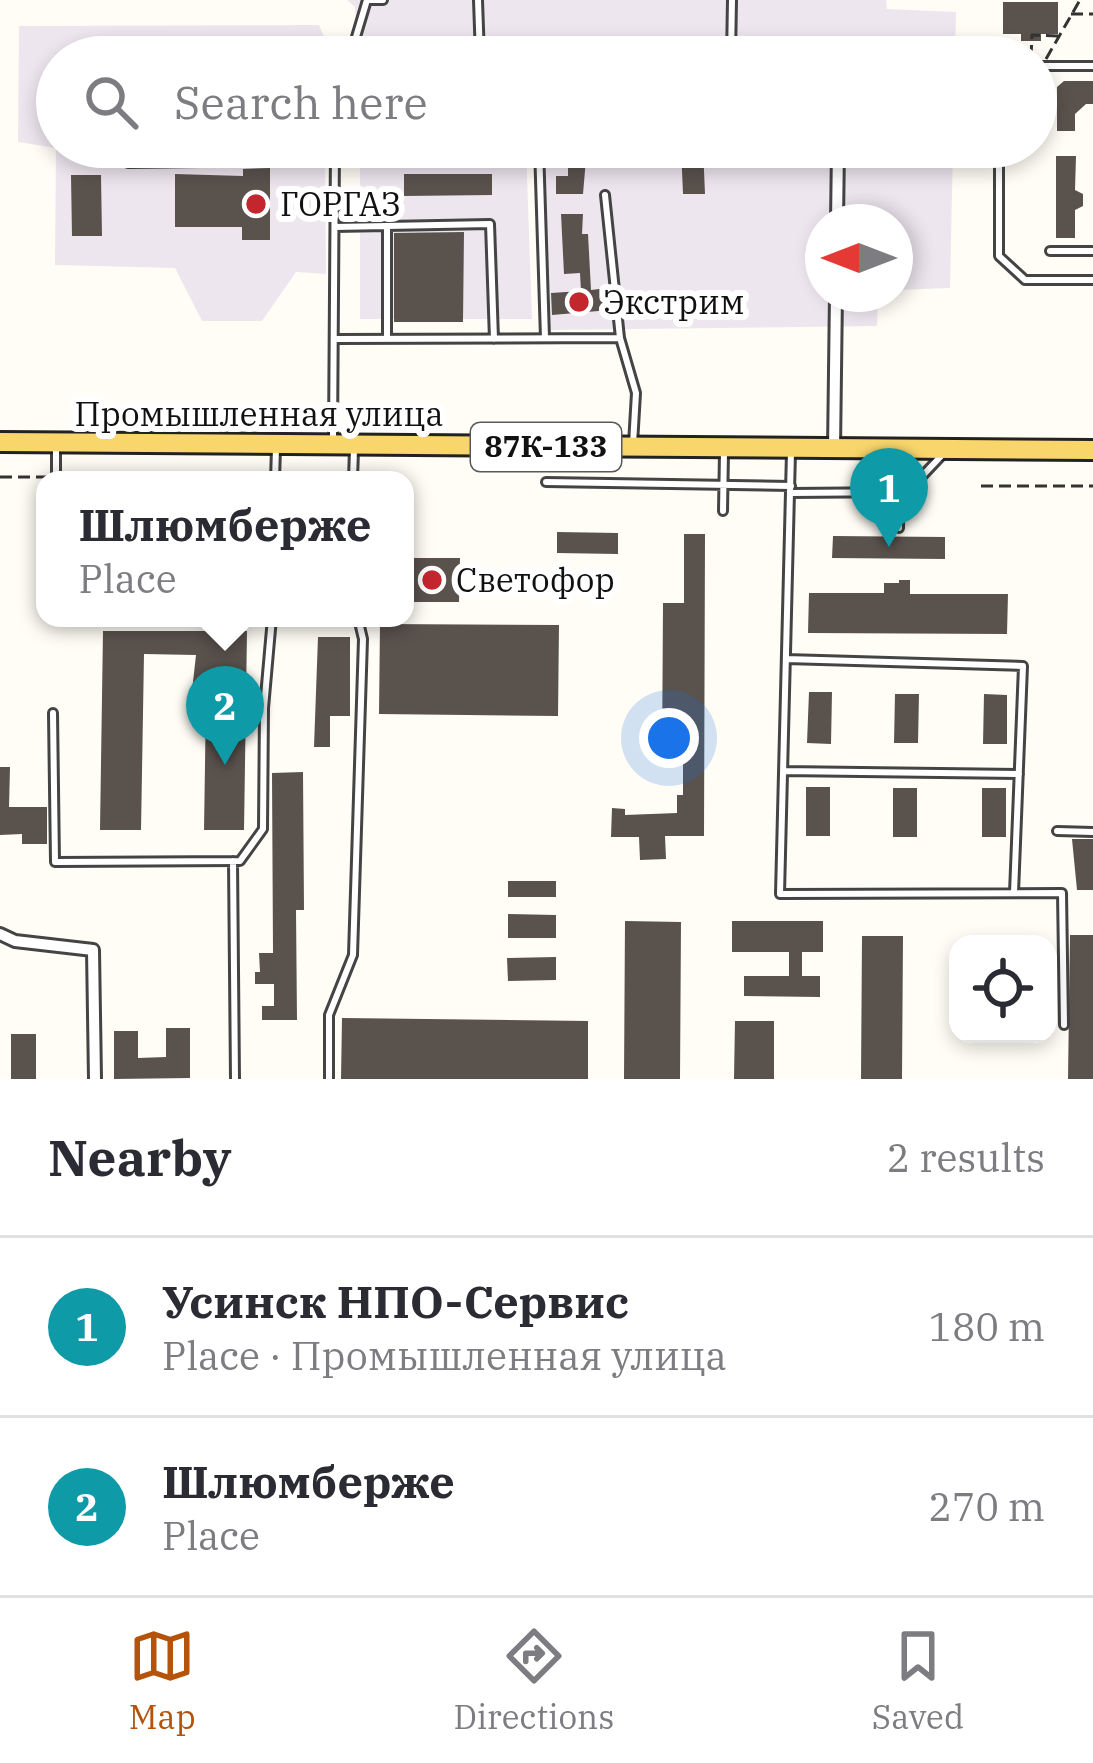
<!DOCTYPE html>
<meta charset="utf-8">
<style>
:root{--surface:#fff;--page:#f7f7f7;--text:#2b2b33;--muted:#7c7c81;--line:#e1e1e2;--accent:#b45309}
body{margin:0;font-family:"IBM Plex Serif",serif;background:var(--page);color:var(--text)}
.controls{position:absolute;right:36px;bottom:36px;display:grid;overflow:hidden;border-radius:24px;box-shadow:0 6px 18px #0003}
.controls button{width:108px;height:108px;display:grid;place-items:center;padding:0;border:0;border-bottom:3px solid var(--line);background:var(--surface);color:var(--text);font:60px sans-serif}
.compass{position:absolute;left:805px;top:204px;width:108px;height:108px;border-radius:50%;background:var(--surface);box-shadow:0 6px 18px #0003;rotate:270deg}
.you{position:absolute;left:669px;top:738px;width:42px;height:42px;margin:-30px;border:9px solid #fff;border-radius:50%;background:#1a73e8;box-shadow:0 0 0 18px #1a73e833}
.badge{display:grid;place-items:center;width:78px;height:78px;border-radius:50%;background:var(--accent);color:#fff;font-size:39px;font-weight:700}
.pin{position:absolute;translate:-50% -99px;filter:drop-shadow(0 3px 6px #0008)}
.pin::after{content:'';position:absolute;top:63px;width:42px;height:36px;background:inherit;clip-path:polygon(0 0,100% 0,50% 100%)}
.popup{position:absolute;left:36px;top:471px;width:378px;height:156px;box-sizing:border-box;display:grid;place-content:center;border-radius:24px;background:var(--surface);filter:drop-shadow(0 3px 9px #0005);font-size:39px;white-space:nowrap;color:var(--muted)}
.popup b{font-size:45px;color:var(--text)}
.popup::after{content:'';position:absolute;left:50%;top:100%;margin-left:-24px;border:24px solid transparent;border-top-color:var(--surface)}
.list{margin:0;padding:0;list-style:none}
h2{display:flex;justify-content:space-between;align-items:center;height:156px;margin:0;padding:0 48px;font-size:51px}
h2 small{font-size:39px;font-weight:400;color:var(--muted)}
.list li{display:grid;grid-template-columns:78px 1fr auto;gap:36px;align-items:center;box-sizing:border-box;height:180px;padding:0 48px;border-top:3px solid var(--line)}
.list b{display:block;font-size:45px;white-space:nowrap}
.list p{margin:0;font-size:39px;white-space:nowrap;color:var(--muted)}
.list em{font-size:39px;font-style:normal;color:var(--muted)}
.icon{flex:none;width:66px;height:66px;fill:none;stroke:currentColor;stroke-width:2;stroke-linecap:round;stroke-linejoin:round}
.map{position:relative;flex:none;width:1093px;height:1079px;overflow:hidden}
.search{position:absolute;background:var(--surface);box-shadow:0 6px 18px #0003;left:36px;right:36px;top:36px;height:132px;display:flex;align-items:center;gap:30px;box-sizing:border-box;padding:0 42px;border-radius:66px;color:var(--muted);font-size:45px}
.sheet{height:516px;background:var(--surface)}
nav{display:flex;justify-content:space-around;align-items:center;box-sizing:border-box;height:168px;border-top:3px solid var(--line);background:var(--surface);font-size:33px;color:var(--muted)}
nav a{display:grid;justify-items:center;gap:6px}
nav .on{color:var(--accent)}
.map>svg:first-child{display:block}
.industrial{fill:#eee6ef}
.building{fill:#5a524d}
.lines{fill:none;stroke-linecap:round;stroke-linejoin:round}
.service-casing{stroke:#444;stroke-width:12}
.minor-casing{stroke:#444;stroke-width:16}
.primary-casing{stroke:#222;stroke-width:24}
.path{stroke:#333;stroke-width:3;stroke-dasharray:12 6;stroke-linecap:butt}
.service{stroke:#fff;stroke-width:6}
.minor{stroke:#fff;stroke-width:10}
.primary{stroke:#f9d66b;stroke-width:18}
.poi-dot{fill:#c4262e;stroke:#fff;stroke-width:4.5}
.labels{text-anchor:middle;stroke-width:12;stroke-linejoin:round;paint-order:stroke}
.shield{fill:#fff;stroke:#585858;stroke-width:3}
.shield-label{font-size:30px;font-weight:bold;fill:#111}
.poi-label{font-size:33px;fill:#111;stroke:#fff;text-anchor:start}
.street-label{font-size:33px;fill:#111;stroke:#fff}
</style>
<div class="map">
<svg width="1093" height="1079" viewBox="0 0 1093 1079">
<rect width="100%" height="100%" fill="#fffdf5"/>
<path class="industrial" d="M347 0H886L887 9 956 12 955 57H359L355 7Z
M319 25 333 57H57V147H325L326 274 296 272 262 321H202L175 268 55 265 56 148 18 142 19 26Z
M390 147H526L532 319H360V152Z
M541 147H953L950 288 895 290V222H823V294H878L877 326 549 330Z"/>
<path class="building" d="M1003 2H1058V34H1041V41H1021V34H1003Z
M113 42H174V57H113Z
M1064 81H1093V104H1086L1075 114V131H1057V87Z
M568 147H587L583 194H556V176H568Z
M681 147H703L705 194H683Z
M1056 156H1076L1075 190 1083 194V206L1075 210V238H1056Z
M270 168V240H242V227H175V174L243 176V169Z
M404 174H492V195L404 196Z
M71 175H101L102 236H72Z
M561 214H583L582 234H588L591 290 607 288 610 310 552 315 551 293 581 291 580 273 564 274Z
M464 232 463 322H394V233Z
M557 532 618 533V554L557 553Z
M684 534H705L704 836H665L666 859 640 860 639 837H611L612 808 625 809V815L677 813V795H683V763H662L663 603H684Z
M833 536 945 537V559L832 558Z
M405 558H460L459 602H405Z
M899 580H910V594H1008L1007 634 808 633 809 593H884V583H899Z
M380 624 559 625 558 716 379 714Z
M103 631H247L244 830H204L206 700H191L196 655 144 654 141 830H100Z
M318 637H350V716H330V747H314Z
M809 692H832L831 744 807 743Z
M895 694H919L918 743H894Z
M984 694 1007 695V744H983Z
M0 767H10L9 807H47V844H22V834L0 835Z
M303 772 304 910H296L297 1020H262V1006H274V984H255V972H260L259 953H273L272 773Z
M806 787H830V836H806Z
M893 788H917V837H893Z
M982 788H1006V837H982Z
M1072 839H1093V890H1077Z
M508 881H556V897H508Z
M508 914 556 915V938H508Z
M625 921 681 922 680 1079H624Z
M732 921H823V952H802V976H820V997L744 996V976H789V952H732Z
M1070 935H1093V1079H1068Z
M862 936H903L902 1079H861Z
M556 957V980L508 981 507 958Z
M342 1018 588 1021V1079H341Z
M735 1021H774V1079H734Z
M166 1028H190V1078L114 1079V1031H138V1058L166 1057Z
M11 1034H36V1079H11Z"/>
<g class="lines">
<defs>
<path id="service" d="M478 0 480 57
M350 57 367 0H383
M731 57 732 0
M1036 66H1093
M539 147 545 338
M999 147V256L1025 280H1093
M128 163 335 160
M605 195 620 338 636 393 633 444
M335 227 490 224 494 339
M1050 251H1093
M335 339 620 338
M387 339V226
M333 441 335 147
M56 446V480
M791 452 780 894 1062 893 1064 1025
M275 480 276 448
M353 480 354 449
M546 482 791 486
M790 493 907 492 944 453
M723 511 724 452
M899 528 900 453
M53 618 271 619
M786 659 1023 666 1014 893
M53 713 55 862 240 861 263 829 264 708 272 618
M783 771 1019 774
M1057 831 1093 832
M233 861 235 1079
M329 1079V1015L353 955 363 639 358 618"/>
<path id="minor" d="M837 222 838 147
M834 449 836 294
M0 934 15 941 93 950 95 1079"/>
<path id="primary" d="M0 442 1093 450"/>
</defs>
<use href="#service" class="service-casing"/>
<use href="#minor" class="minor-casing"/>
<use href="#primary" class="primary-casing"/>
<path class="path" d="M1071 14H1093
M1031 57 1032 35 1059 36
M1046 59 1080 0
M281 475 309 476
M0 477H49
M65 477 265 476
M981 486H1093"/>
<use href="#service" class="service"/>
<use href="#minor" class="minor"/>
<use href="#primary" class="primary"/>
</g>
<g class="poi-dot">
<circle cx="256" cy="204" r="12"/>
<circle cx="579" cy="302" r="12"/>
<circle cx="432" cy="580" r="12"/>
</g>
<g class="labels">
<rect class="shield" x="471" y="423" width="150" height="48" rx="9"/>
<g class="shield-label">
<text x="546" y="457">87К-133</text>
</g>
<g class="poi-label">
<text x="280" y="216">ГОРГАЗ</text>
<text x="603" y="314">Экстрим</text>
<text x="456" y="592">Светофор</text>
</g>
<g class="street-label">
<text x="259" y="426">Промышленная улица</text>
</g>
</g>
</svg>
<div class="controls">
<button><svg class="icon" aria-label="locate" viewBox="0 0 24 24"><circle cx="12" cy="12" r="6"/><path d="M12 2v4M12 18v4M2 12h4M18 12h4"/></svg></button>
</div>
<svg class="compass" viewBox="-18 -18 36 36"><path d="M0-13l5 13h-10z" fill="#e53935"/><path d="M0 13l5-13h-10z" fill="#7c7c81"/></svg>
<div class="you"></div>
<div class="pin badge" style="left:889px;top:547px;background:#0f9aa8">1</div>
<div class="pin badge" style="left:225px;top:765px;background:#0f9aa8">2</div>
<div class="popup"><b>Шлюмберже</b>Place</div>
<div class="search"><svg class="icon" aria-label="search" viewBox="0 0 24 24"><circle cx="10" cy="10" r="6"/><path d="M15 15l6 6"/></svg>Search here</div>
</div>
<section class="sheet">
<h2>Nearby<small>2 results</small></h2>
<ul class="list">
<li><span class="badge" style="background:#0f9aa8">1</span><div><b>Усинск НПО-Сервис</b><p>Place · Промышленная улица</p></div><em>180 m</em></li>
<li><span class="badge" style="background:#0f9aa8">2</span><div><b>Шлюмберже</b><p>Place</p></div><em>270 m</em></li>
</ul>
</section>
<nav>
<a class="on"><svg class="icon" aria-label="map" viewBox="0 0 24 24"><path d="M3 6l6-2 6 2 6-2v14l-6 2-6-2-6 2zM9 4v14M15 6v14"/></svg>Map</a>
<a><svg class="icon" aria-label="directions" viewBox="0 0 24 24"><path d="M12 3l9 9-9 9-9-9zM9 14v-3h6M13 9l2 2-2 2"/></svg>Directions</a>
<a><svg class="icon" aria-label="saved" viewBox="0 0 24 24"><path d="M7 4h10v16l-5-4-5 4z"/></svg>Saved</a>
</nav>
